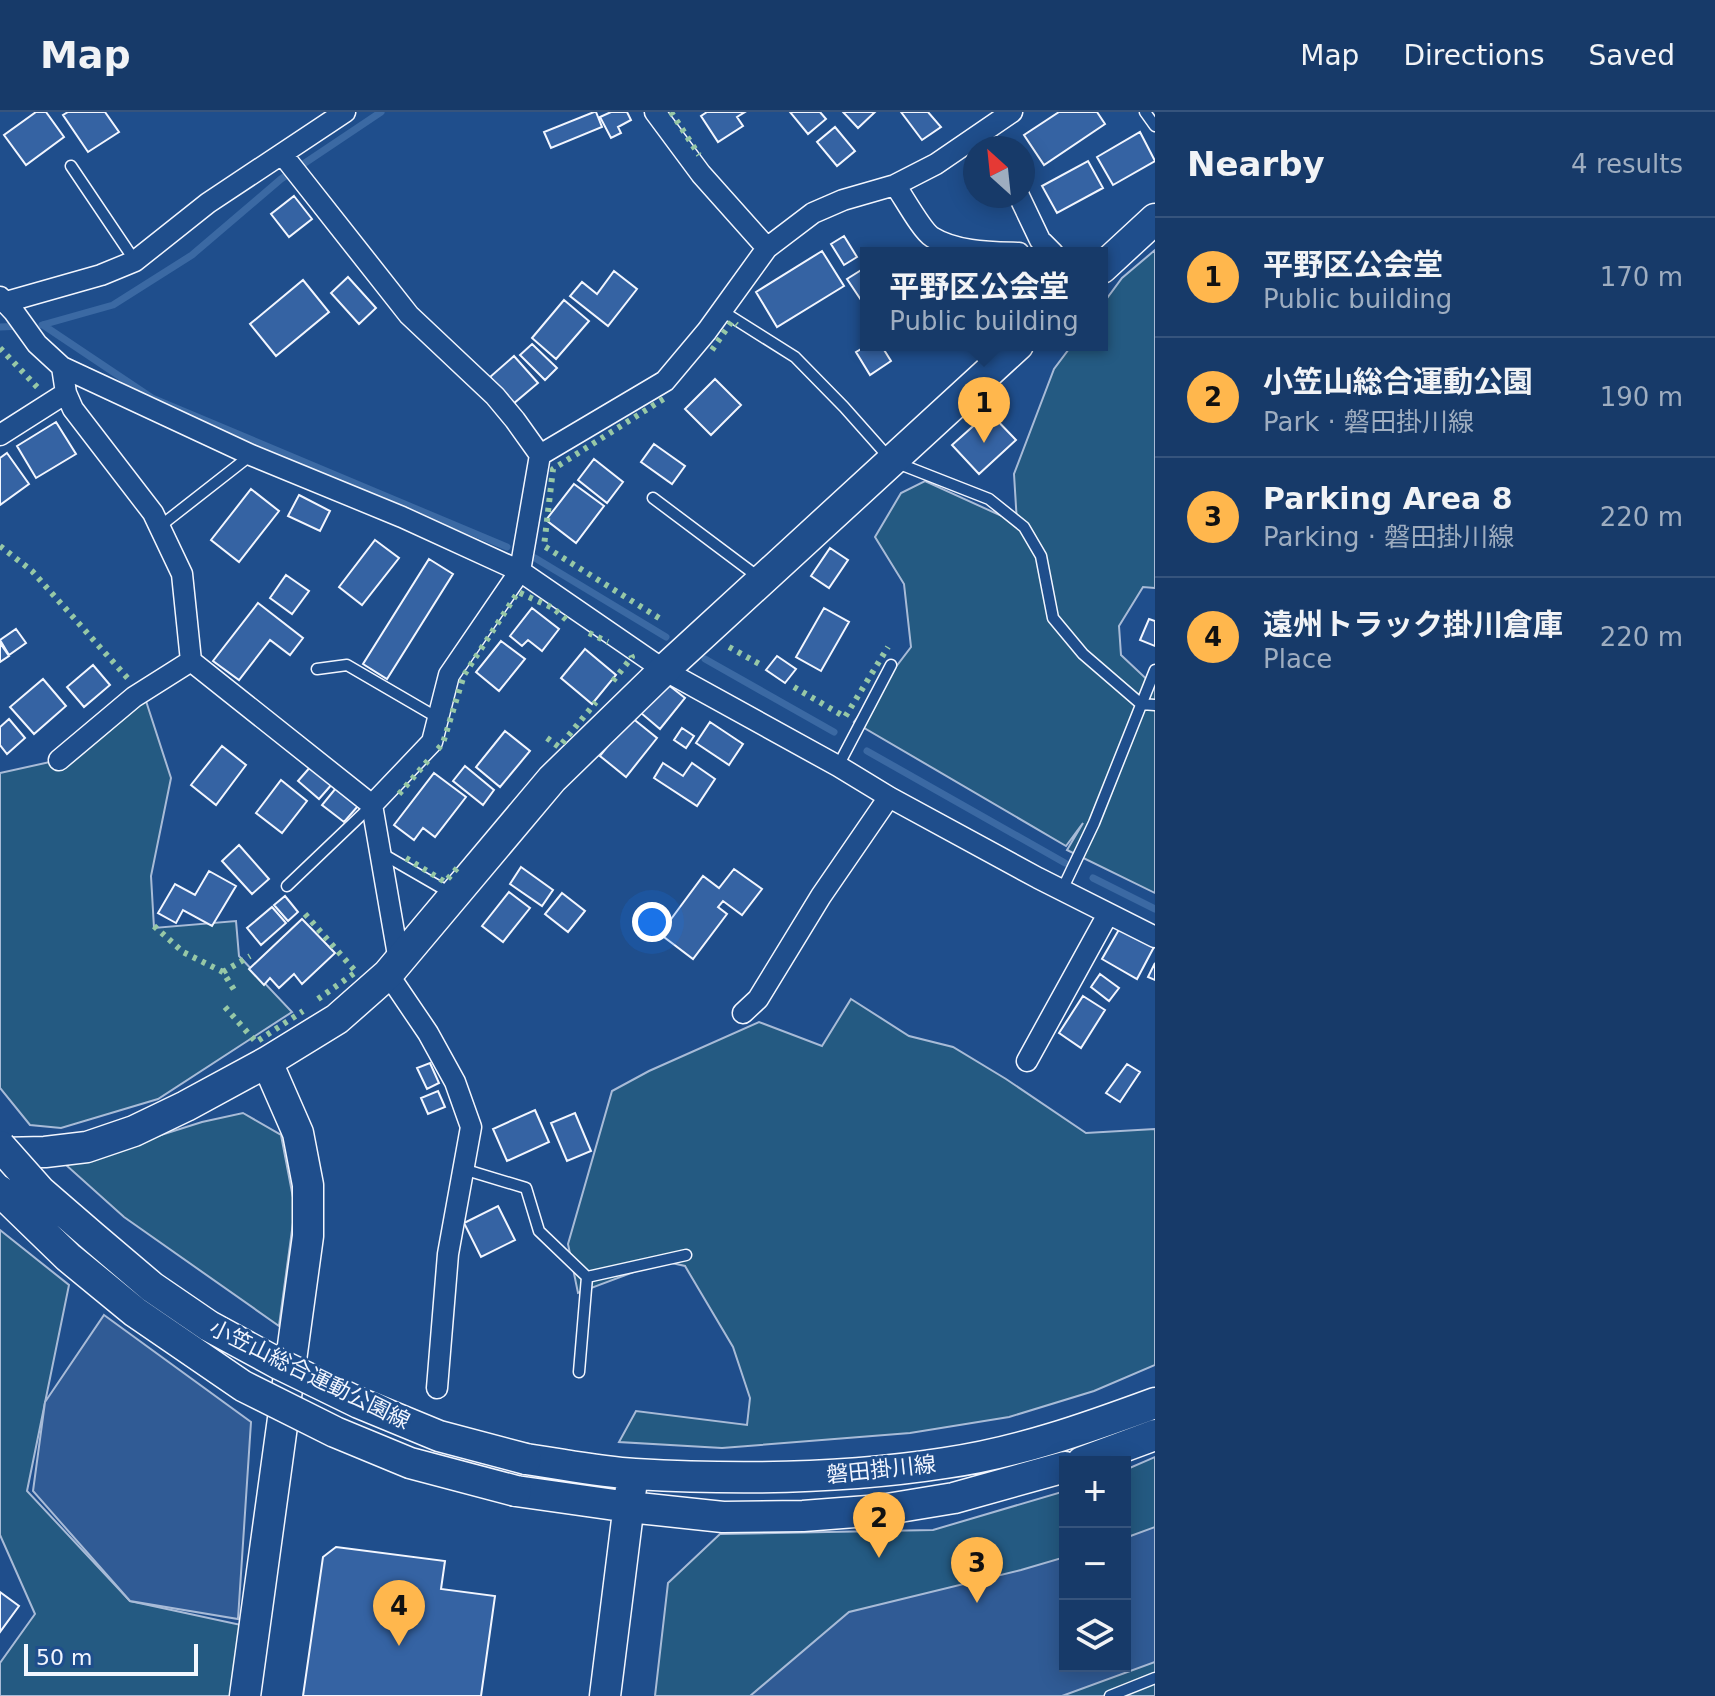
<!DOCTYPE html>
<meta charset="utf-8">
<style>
:root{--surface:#173a69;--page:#20416f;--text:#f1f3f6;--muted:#9eadc0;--line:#36547d;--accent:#ffb74d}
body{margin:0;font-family:"DejaVu Sans","Noto Sans JP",sans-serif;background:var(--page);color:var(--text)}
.controls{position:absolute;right:24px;bottom:24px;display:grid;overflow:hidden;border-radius:0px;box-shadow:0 4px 20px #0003}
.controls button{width:72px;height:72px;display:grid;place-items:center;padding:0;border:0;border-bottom:2px solid var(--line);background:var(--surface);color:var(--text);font:40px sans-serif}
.compass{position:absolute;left:963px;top:24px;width:72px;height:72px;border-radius:50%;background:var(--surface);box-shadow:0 4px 20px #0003;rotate:333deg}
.scale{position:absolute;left:24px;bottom:20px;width:174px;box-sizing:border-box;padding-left:8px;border:4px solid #f2f6ff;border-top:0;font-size:22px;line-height:28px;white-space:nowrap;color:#f2f6ff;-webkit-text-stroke:6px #1f4e8c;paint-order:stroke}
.you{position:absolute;left:652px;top:810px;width:28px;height:28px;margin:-20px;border:6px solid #fff;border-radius:50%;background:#1a73e8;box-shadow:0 0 0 12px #1a73e833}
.badge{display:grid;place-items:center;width:52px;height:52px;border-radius:50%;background:var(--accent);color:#111;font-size:26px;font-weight:700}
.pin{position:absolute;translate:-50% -66px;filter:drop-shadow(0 2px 4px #0008)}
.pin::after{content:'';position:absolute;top:42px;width:28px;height:24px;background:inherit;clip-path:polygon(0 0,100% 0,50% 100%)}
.popup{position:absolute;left:860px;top:135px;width:248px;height:104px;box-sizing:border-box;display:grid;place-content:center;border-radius:0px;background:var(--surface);filter:drop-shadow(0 2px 6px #0005);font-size:26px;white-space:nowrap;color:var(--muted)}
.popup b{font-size:30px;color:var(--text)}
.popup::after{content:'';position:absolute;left:50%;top:100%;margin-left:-16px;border:16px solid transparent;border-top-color:var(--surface)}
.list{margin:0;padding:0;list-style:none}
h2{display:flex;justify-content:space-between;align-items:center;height:104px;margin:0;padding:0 32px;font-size:34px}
h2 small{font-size:26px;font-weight:400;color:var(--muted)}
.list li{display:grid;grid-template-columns:52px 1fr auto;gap:24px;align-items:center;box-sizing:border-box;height:120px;padding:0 32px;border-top:2px solid var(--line)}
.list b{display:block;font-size:30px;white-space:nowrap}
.list p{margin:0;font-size:26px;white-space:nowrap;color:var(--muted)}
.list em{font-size:26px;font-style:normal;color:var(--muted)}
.icon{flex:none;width:44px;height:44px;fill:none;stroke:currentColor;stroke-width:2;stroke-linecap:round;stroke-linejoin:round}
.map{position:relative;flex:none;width:1155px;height:1584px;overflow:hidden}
header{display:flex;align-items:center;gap:48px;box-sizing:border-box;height:112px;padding:0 40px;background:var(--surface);border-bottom:2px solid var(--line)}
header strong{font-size:38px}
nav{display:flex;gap:44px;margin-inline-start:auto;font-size:28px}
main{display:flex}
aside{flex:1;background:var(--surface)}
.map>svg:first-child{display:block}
.green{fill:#245a82;stroke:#a8bbd7;stroke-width:2}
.parking{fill:#305b95;stroke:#a8bbd7;stroke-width:2}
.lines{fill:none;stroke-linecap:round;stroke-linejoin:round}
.stream{stroke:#3b69a3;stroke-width:7}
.building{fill:#3563a3;stroke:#f2f6ff;stroke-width:2}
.lane-casing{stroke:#f2f6ff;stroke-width:13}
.street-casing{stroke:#f2f6ff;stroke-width:23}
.secondary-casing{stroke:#f2f6ff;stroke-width:33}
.lane{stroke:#1f4e8c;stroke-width:10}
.street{stroke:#1f4e8c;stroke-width:20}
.secondary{stroke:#1f4e8c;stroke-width:30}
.secondary-bridge-casing{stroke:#f2f6ff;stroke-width:33;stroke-linecap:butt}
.secondary-bridge{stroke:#1f4e8c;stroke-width:30}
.hedge{stroke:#97c8a6;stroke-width:6;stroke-dasharray:4 6;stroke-linecap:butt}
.labels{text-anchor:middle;stroke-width:6;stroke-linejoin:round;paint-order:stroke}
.street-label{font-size:22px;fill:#f2f6ff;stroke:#1f4e8c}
</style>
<header>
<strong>Map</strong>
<nav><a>Map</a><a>Directions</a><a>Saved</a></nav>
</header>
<main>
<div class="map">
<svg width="1155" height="1584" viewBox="0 0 1155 1584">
<rect width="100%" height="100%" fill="#1f4e8c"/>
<path class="green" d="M1155 138V476L1143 475 1119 514 1121 543 1155 575V781L1067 738 1083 711 1066 734 854 610 911 535 904 472 875 425 901 381 925 369 1017 411 1014 362 1054 257 1072 233H1102V193L1122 166Z
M146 589 171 666 151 764 154 816 236 809 239 844 292 900 158 987 61 1016 30 1013 0 976V661L59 648Z
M851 887 909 924 953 935 1006 967 1086 1021 1155 1017V1253L1094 1279 1009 1305 910 1321 722 1336 619 1330 636 1299 747 1313 750 1286 733 1235 685 1154 663 1149 578 1181 568 1132 612 979 649 959 759 910 822 934Z
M243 1001 281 1023 295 1096 279 1214 124 1105 66 1053 202 1010Z
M0 1118 69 1173 27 1379 130 1489 241 1513 233 1584H0V1551L35 1502 0 1423Z
M1155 1345V1584H655L668 1471 720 1422 933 1418 1065 1379V1554H1125V1358Z"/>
<path class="parking" d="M104 1203 251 1310 238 1507 130 1489 33 1379 45 1290Z
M1155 1415V1550L1062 1584H750L849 1500 1021 1458 1065 1445V1554H1125V1426Z"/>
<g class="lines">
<path class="stream" d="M42 213 113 193 192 143 281 67 381 0
M43 213 152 286 507 435
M0 215 22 214
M535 446 666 525
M705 547 834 620
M867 639 1065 751
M1093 766 1155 797"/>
</g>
<path class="building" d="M36 0H46L64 25 26 53 4 23Z
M68 0H105L119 20 88 40 63 3Z
M594 0H596L602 15 551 36 544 20Z
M611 0H627L631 8 618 15 621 21 611 26 600 5Z
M707 0H745L737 5 743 14 718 30 701 4Z
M790 0H820L826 7 808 22Z
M843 0H875L858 16Z
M901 0H928L941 15 922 28Z
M1059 0H1097L1105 12 1044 53 1024 23Z
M835 15 855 39 837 54 817 30Z
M1140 20 1155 49 1113 73 1097 45Z
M1088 49 1103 76 1057 101 1042 74Z
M294 84 312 107 289 125 271 102Z
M844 124 857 145 844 153 831 132Z
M822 139 844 174 777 215 756 180Z
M866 155V185L861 188 847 167Z
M614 159 637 177 608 214 570 184 582 170 597 182Z
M348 165 376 196 359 212 331 181Z
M303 168 329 200 276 244 250 212Z
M564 188 589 209 556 247 532 226Z
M532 232 557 256 545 268 520 243Z
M868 233H881L891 249 870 263 856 240Z
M514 244 538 271 513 292 490 265Z
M715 267 741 293 711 323 685 297Z
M989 300 1016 328 979 362 952 333Z
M56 310 76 342 36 366 17 334Z
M654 332 685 354 672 372 641 350Z
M7 341 29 372 0 393V346Z
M594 347 623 370 607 391 578 368Z
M574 372 604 394 576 431 546 408Z
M251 377 279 399 239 450 211 428Z
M299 383 330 399 320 419 288 404Z
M375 428 399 446 362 493 339 475Z
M830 436 848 448 829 476 811 464Z
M429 447 453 462 387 567 363 552Z
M286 463 309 479 292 502 270 486Z
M258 491 303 526 290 543 270 528 239 568 213 549Z
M532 496 559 517 542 539 528 528 522 534 510 524Z
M824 496 849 510 821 559 796 545Z
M1149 507 1155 509V534L1140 528Z
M16 517 26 531 9 543 0 528Z
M501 529 525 547 499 579 476 560Z
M0 531 9 544 0 550Z
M585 537 616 563 592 592 561 566Z
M777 544 796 557 785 571 766 558Z
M93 553 110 573 84 595 67 575Z
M43 567 66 594 34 622 10 595Z
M666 571 685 586 660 617 641 601Z
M631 605 657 626 626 665 600 644Z
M9 607 25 626 7 642 0 633V615Z
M710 610 743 632 729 653 696 631Z
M682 616 694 624 686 636 674 628Z
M505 619 530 639 500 675 476 655Z
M222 634 246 653 216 693 191 673Z
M663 651 683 664 692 651 715 667 697 694 654 666Z
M312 653 333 671 319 687 298 669Z
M465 654 494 678 483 693 453 669Z
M434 661 466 685 435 725 423 716 414 728 394 713Z
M281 668 307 689 282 721 256 701Z
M336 676 358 694 344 710 322 693Z
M239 733 269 767 252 782 222 749Z
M521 755 553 778 542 794 510 772Z
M734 757 762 777 742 803 723 789 718 795 727 802 693 847 660 822 703 764 719 776Z
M209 759 236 774 212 814 183 798 176 811 158 801 175 772 195 783Z
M509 780 530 796 503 830 482 814Z
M562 781 585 799 568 820 545 802Z
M285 784 298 800 288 809 274 793Z
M272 795 286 811 261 833 247 816Z
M302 807 335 841 302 872 294 862 279 876 270 866 264 873 249 857Z
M1121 814 1155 833 1137 867 1102 847Z
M1155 851V868L1148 865Z
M1100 862 1119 876 1109 889 1091 875Z
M1083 884 1105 898 1081 936 1059 921Z
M430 951 439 971 427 977 417 956Z
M1127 952 1140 960 1120 990 1106 981Z
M438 979 445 995 428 1002 421 986Z
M535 998 549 1030 507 1049 493 1017Z
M575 1001 591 1039 567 1049 551 1011Z
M498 1094 515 1128 481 1145 464 1111Z
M336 1435 445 1449 441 1477 495 1484 481 1584H303L323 1445Z
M0 1480 19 1494 0 1520Z"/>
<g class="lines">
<defs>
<path id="lane" d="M1145 0 1155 14
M71 54 135 149
M722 199 795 245 844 295 892 349 989 387 1024 415 1041 444 1053 506 1083 542 1141 592 1155 593
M653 386 761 467
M159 415 251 343
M317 557 347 553 438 606
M838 654 891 553
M381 741 452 782
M287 774 372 693
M1062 778 1094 711 1155 558
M463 1057 526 1076 539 1119 587 1165 579 1260
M587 1165 686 1143
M1110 1584 1155 1566"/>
<path id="street" d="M655 0 701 62 767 136
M282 42 409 203 495 284 515 308 540 343
M895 73C903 84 922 119 932 125 956 140 991 140 1019 141
M1019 84 1040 128 1053 141
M0 185 14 200 37 232 62 255 251 343 402 405 520 459 664 558 838 654 889 685 1038 766 1155 825
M0 190H6L101 163 135 149 208 91 345 0
M62 255 66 281 73 297 153 401 182 462 191 549 372 693
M0 323 66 281
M59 648 134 585 191 549
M399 849 372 693 432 630 449 563 520 459 540 343 665 269 707 219 767 136 813 101 843 88 895 73 936 52 1012 0
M388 862 428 921 455 970 471 1015 448 1142 437 1276
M743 901 758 887 821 784 889 685
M1027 949 1108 802"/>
<path id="secondary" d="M1102 156 1155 107
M0 1041 45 1040 87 1035 134 1019 186 994 267 950 337 907 388 862 552 667 664 558 1018 233
M526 1347C562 1352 599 1360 635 1362 738 1368 842 1367 945 1351 1017 1341 1087 1316 1155 1291
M1082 1350 1155 1323
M516 1379 629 1395 723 1405 803 1404 881 1398 954 1386 1065 1355
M245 1584 308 1124V1073L298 1021 267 950
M605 1584 631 1376"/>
</defs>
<use href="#lane" class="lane-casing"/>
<use href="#street" class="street-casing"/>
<use href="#secondary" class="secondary-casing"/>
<use href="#lane" class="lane"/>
<use href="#street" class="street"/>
<use href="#secondary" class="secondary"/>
<defs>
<path id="secondary-bridge" d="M0 1034 40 1079 92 1124 152 1175 209 1214 279 1252 359 1291 439 1324 526 1347
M0 1079 68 1145 135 1200 243 1274 335 1320 410 1351 516 1379"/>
</defs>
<use href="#secondary-bridge" class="secondary-bridge-casing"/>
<use href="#secondary-bridge" class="secondary-bridge"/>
<path class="hedge" d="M671 0 699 43
M0 236 38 276
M712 238 732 209 737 213
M0 434 32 459 131 570
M659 506 544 434 553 357 665 286
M589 521 608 530
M729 535 763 554
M613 569 632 545 631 543
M794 575 845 605 888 535
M547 626 559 635 596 590
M438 637 443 631 464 563 518 480 553 496 570 511
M399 682 431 645
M406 746 445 770 460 753
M305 802 356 860 318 887
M154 814 183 840 223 860 236 881
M223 860 250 844
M225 895 256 930 303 899"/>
</g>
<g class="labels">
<g class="street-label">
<text transform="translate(310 1262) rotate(26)" y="8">小笠山総合運動公園線</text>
<text transform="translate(881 1357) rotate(-6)" y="8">磐田掛川線</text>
</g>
</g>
</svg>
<div class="controls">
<button>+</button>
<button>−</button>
<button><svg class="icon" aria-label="layers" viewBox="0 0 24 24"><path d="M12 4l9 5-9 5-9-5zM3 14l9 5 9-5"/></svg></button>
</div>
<svg class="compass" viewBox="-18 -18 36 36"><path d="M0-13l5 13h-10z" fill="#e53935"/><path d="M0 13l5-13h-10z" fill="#9eadc0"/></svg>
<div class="scale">50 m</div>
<div class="you"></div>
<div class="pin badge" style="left:984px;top:331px">1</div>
<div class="popup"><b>平野区公会堂</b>Public building</div>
<div class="pin badge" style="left:879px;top:1446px">2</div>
<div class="pin badge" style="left:977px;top:1491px">3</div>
<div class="pin badge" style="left:399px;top:1534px">4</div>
</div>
<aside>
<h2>Nearby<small>4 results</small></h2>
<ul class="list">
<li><span class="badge">1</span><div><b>平野区公会堂</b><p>Public building</p></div><em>170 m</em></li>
<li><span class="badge">2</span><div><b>小笠山総合運動公園</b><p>Park · 磐田掛川線</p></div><em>190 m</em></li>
<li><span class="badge">3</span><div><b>Parking Area 8</b><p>Parking · 磐田掛川線</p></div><em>220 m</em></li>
<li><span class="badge">4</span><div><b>遠州トラック掛川倉庫</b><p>Place</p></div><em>220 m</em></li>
</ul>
</aside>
</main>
